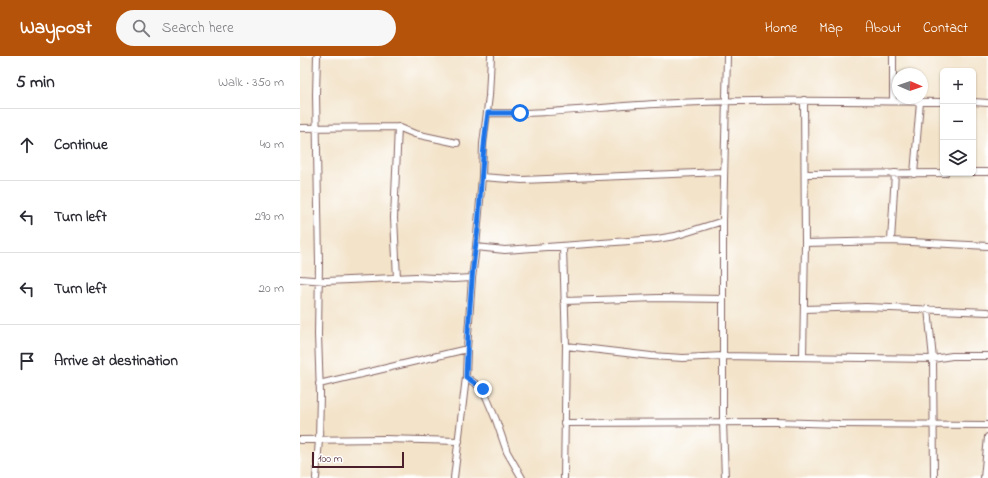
<!DOCTYPE html>
<meta charset="utf-8">
<style>
:root{--surface:#fff;--page:#f7f7f7;--text:#2b2b33;--muted:#7c7c81;--line:#e1e1e2;--accent:#b45309}
body{margin:0;font-family:"Indie Flower",sans-serif;background:var(--page);color:var(--text)}
.controls{position:absolute;right:12px;top:12px;display:grid;overflow:hidden;border-radius:6px;box-shadow:0 1px 3px #0004}
.controls button{width:36px;height:36px;display:grid;place-items:center;padding:0;border:0;border-bottom:1px solid var(--line);background:var(--surface);color:var(--text);font:20px sans-serif}
.compass{position:absolute;left:592px;top:12px;width:36px;height:36px;border-radius:50%;background:var(--surface);box-shadow:0 1px 3px #0004;rotate:92deg}
.scale{position:absolute;left:12px;bottom:10px;width:92px;box-sizing:border-box;padding-left:4px;border:2px solid #4a1f2b;border-top:0;font-size:11px;line-height:14px;white-space:nowrap;color:#4a1f2b;-webkit-text-stroke:3px #fff;paint-order:stroke}
.stop{position:absolute;width:12px;height:12px;margin:-9px;border:3px solid #1a73e8;border-radius:50%;background:#fff}
.stop.end{background:#1a73e8;border-color:#fff;box-shadow:0 1px 4px #0008}
.list{margin:0;padding:0;list-style:none}
h2{display:flex;justify-content:space-between;align-items:center;height:52px;margin:0;padding:0 16px;font-size:17px}
h2 small{font-size:13px;font-weight:400;color:var(--muted)}
.list li{display:grid;grid-template-columns:26px 1fr auto;gap:12px;align-items:center;box-sizing:border-box;height:72px;padding:0 16px;border-top:1px solid var(--line)}
.list b{display:block;font-size:15px;white-space:nowrap}
.list em{font-size:13px;font-style:normal;color:var(--muted)}
.icon{flex:none;width:22px;height:22px;fill:none;stroke:currentColor;stroke-width:2;stroke-linecap:round;stroke-linejoin:round}
.map{position:relative;flex:none;width:688px;height:422px;overflow:hidden}
header{display:flex;align-items:center;gap:24px;box-sizing:border-box;height:56px;padding:0 20px;background:var(--accent);color:#fff}
header strong{font-size:19px}
nav{display:flex;gap:22px;margin-inline-start:auto;font-size:14px}
.search{width:280px;height:36px;background:var(--page);display:flex;align-items:center;gap:10px;box-sizing:border-box;padding:0 14px;border-radius:22px;color:var(--muted);font-size:15px}
main{display:flex}
aside{flex:1;background:var(--surface)}
.map>svg:first-child{display:block}
.lines{fill:none;stroke-linecap:round;stroke-linejoin:round}
.minor-casing{stroke:#856462;stroke-width:8}
.minor{stroke:#fff;stroke-width:6}
.route{stroke:#1a73e8;stroke-width:5}
</style>
<header>
<strong>Waypost</strong>
<div class="search"><svg class="icon" aria-label="search" viewBox="0 0 24 24"><circle cx="10" cy="10" r="6"/><path d="M15 15l6 6"/></svg>Search here</div>
<nav><a>Home</a><a>Map</a><a>About</a><a>Contact</a></nav>
</header>
<main>
<aside>
<h2>5 min<small>Walk · 350 m</small></h2>
<ul class="list">
<li><svg class="icon" aria-label="ahead" viewBox="0 0 24 24"><path d="M12 20V5M6 11l6-6 6 6"/></svg><div><b>Continue</b></div><em>40 m</em></li>
<li><svg class="icon" aria-label="left" viewBox="0 0 24 24"><path d="M17 20v-9H6M10 6l-5 5 5 5"/></svg><div><b>Turn left</b></div><em>290 m</em></li>
<li><svg class="icon" aria-label="left" viewBox="0 0 24 24"><path d="M17 20v-9H6M10 6l-5 5 5 5"/></svg><div><b>Turn left</b></div><em>20 m</em></li>
<li><svg class="icon" aria-label="arrive" viewBox="0 0 24 24"><path d="M6 21V4h12l-3 4 3 4H6"/></svg><div><b>Arrive at destination</b></div></li>
</ul>
</aside>
<div class="map">
<svg width="688" height="422" viewBox="0 0 688 422">
<rect width="100%" height="100%" fill="#fff"/>
<filter id="ink" filterUnits="userSpaceOnUse"><feTurbulence type="fractalNoise" baseFrequency=".025" numOctaves="2"/><feDisplacementMap in="SourceGraphic" scale="8" xChannelSelector="R" yChannelSelector="G"/><feConvolveMatrix kernelMatrix="1 2 1 2 8 2 1 2 1" color-interpolation-filters="sRGB"/></filter>
<filter id="wash" filterUnits="userSpaceOnUse"><feTurbulence type="fractalNoise" baseFrequency=".012" numOctaves="4" result="noise"/><feDisplacementMap in="SourceGraphic" scale="16" xChannelSelector="R" yChannelSelector="G"/><feGaussianBlur stdDeviation="0.9" result="paint"/><feColorMatrix in="noise" values="0 0 0 0 0 0 0 0 0 0 0 0 0 0 0 0 0 1.4 0 .05"/><feComposite in="paint" operator="in"/></filter>
<g filter="url(#wash)">
<rect width="100%" height="100%" fill="#f3e3c9"/>
</g>
<g filter="url(#ink)">
<g class="lines">
<defs>
<path id="minor" d="M593 45V0
M673 46 688 47
M188 57C243 59 299 51 355 48 451 43 547 45 643 46
M0 72 98 71 115 78 157 87
M673 116H688
M505 118 645 117
M614 118 620 46
M182 121 222 124 423 116
M591 185 595 117
M505 187 591 185 688 190
M176 191 205 194 357 183 375 180 423 165
M263 191 266 290 264 422
M97 222 94 162 98 71
M0 223 26 225 116 221 153 223 172 222
M264 245 359 242 423 243
M505 253 566 251 688 256
M628 253 633 303 634 422
M266 290 351 300 383 302 423 300 633 303 652 300H688
M503 301 505 187 504 44
M166 321 183 333 196 364 207 396 222 422
M19 328 167 293
M264 367 475 366 539 368 688 369
M0 384 85 383 159 385
M16 422 19 384 20 338 18 279 19 207 16 38 17 0
M154 422 166 321 167 293 172 222 176 191 182 121 183 88 189 40 191 0
M425 422 423 366V165L427 0
M684 422 688 381"/>
</defs>
<use href="#minor" class="minor-casing"/>
<use href="#minor" class="minor"/>
</g>
</g>
<g class="lines" filter="url(#ink)">
<path class="route" d="M183 333 166 321C167 288 169 256 172 224 173 206 176 189 178 172 181 134 182 95 188 57H220"/>
</g>
</svg>
<div class="controls">
<button>+</button>
<button>−</button>
<button><svg class="icon" aria-label="layers" viewBox="0 0 24 24"><path d="M12 4l9 5-9 5-9-5zM3 14l9 5 9-5"/></svg></button>
</div>
<svg class="compass" viewBox="-18 -18 36 36"><path d="M0-13l5 13h-10z" fill="#e53935"/><path d="M0 13l5-13h-10z" fill="#7c7c81"/></svg>
<div class="scale">100 m</div>
<div class="stop" style="left:220px;top:57px"></div>
<div class="stop end" style="left:183px;top:333px"></div>
</div>
</main>
